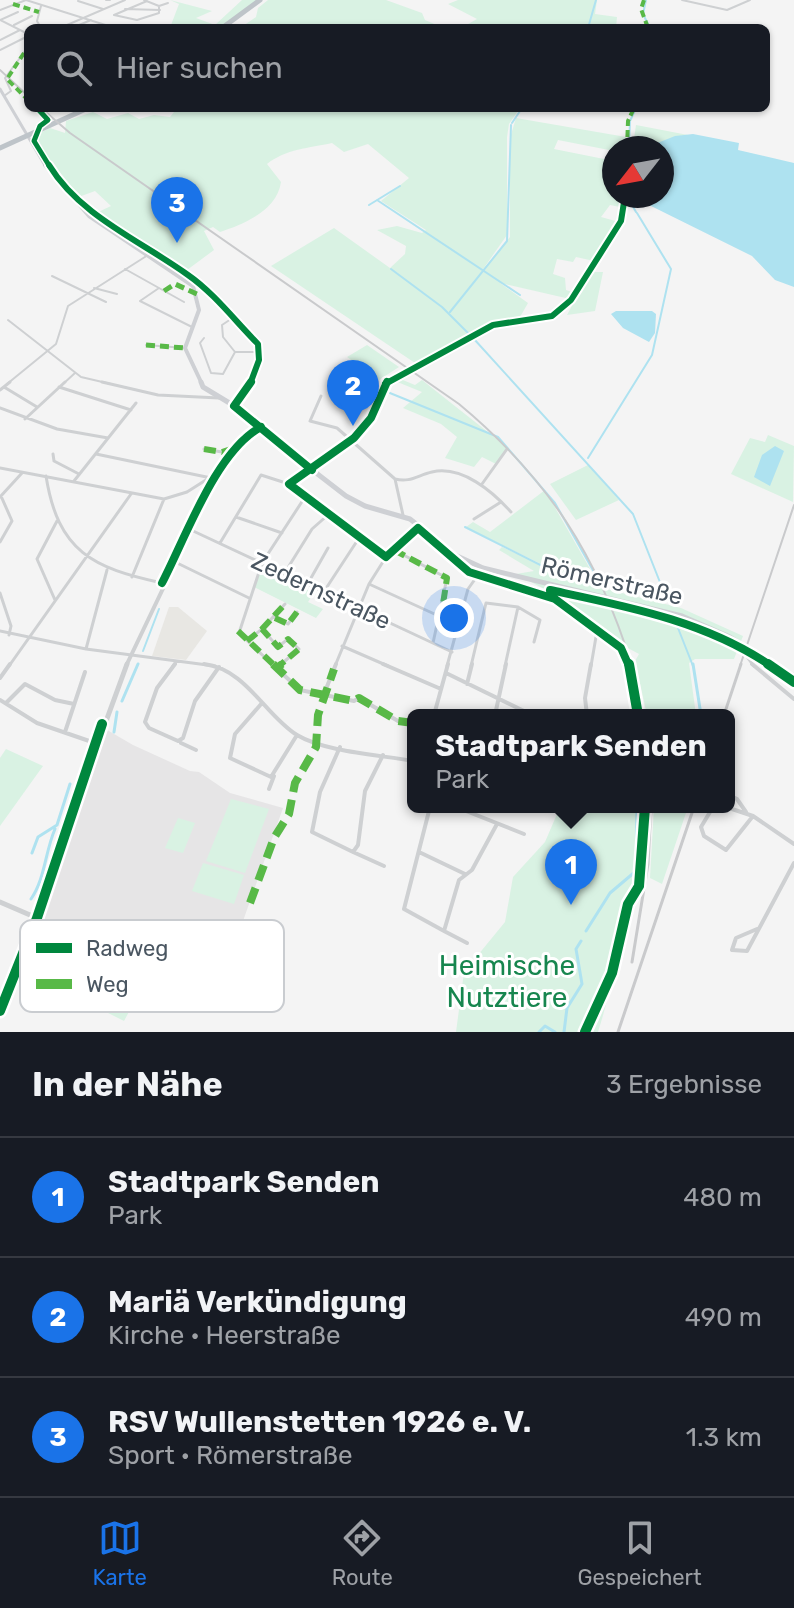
<!DOCTYPE html>
<html lang="de">
<meta charset="utf-8">
<style>
:root{--surface:#171b24;--page:#242831;--text:#f1f3f6;--muted:#9ea1a6;--line:#363941;--accent:#1a73e8}
body{margin:0;font-family:Rubik,sans-serif;background:var(--page);color:var(--text)}
.compass{position:absolute;left:602px;top:136px;width:72px;height:72px;border-radius:50%;background:var(--surface);box-shadow:0 2px 6px #0004;rotate:239deg}
.you{position:absolute;left:454px;top:618px;width:28px;height:28px;margin:-20px;border:6px solid #fff;border-radius:50%;background:#1a73e8;box-shadow:0 0 0 12px #1a73e833}
.badge{display:grid;place-items:center;width:52px;height:52px;border-radius:50%;background:var(--accent);color:#fff;font-size:26px;font-weight:700}
.pin{position:absolute;translate:-50% -66px;filter:drop-shadow(0 2px 4px #0008)}
.pin::after{content:'';position:absolute;top:42px;width:28px;height:24px;background:inherit;clip-path:polygon(0 0,100% 0,50% 100%)}
.popup{position:absolute;left:407px;top:709px;width:328px;height:104px;box-sizing:border-box;display:grid;place-content:center;border-radius:12px;background:var(--surface);filter:drop-shadow(0 2px 6px #0005);font-size:26px;white-space:nowrap;color:var(--muted)}
.popup b{font-size:30px;color:var(--text)}
.popup::after{content:'';position:absolute;left:50%;top:100%;margin-left:-16px;border:16px solid transparent;border-top-color:var(--surface)}
.list{margin:0;padding:0;list-style:none}
h2{display:flex;justify-content:space-between;align-items:center;height:104px;margin:0;padding:0 32px;font-size:34px}
h2 small{font-size:26px;font-weight:400;color:var(--muted)}
.list li{display:grid;grid-template-columns:52px 1fr auto;gap:24px;align-items:center;box-sizing:border-box;height:120px;padding:0 32px;border-top:2px solid var(--line)}
.list b{display:block;font-size:30px;white-space:nowrap}
.list p{margin:0;font-size:26px;white-space:nowrap;color:var(--muted)}
.list em{font-size:26px;font-style:normal;color:var(--muted)}
.icon{flex:none;width:44px;height:44px;fill:none;stroke:currentColor;stroke-width:2;stroke-linecap:round;stroke-linejoin:round}
.map{position:relative;flex:none;width:794px;height:1032px;overflow:hidden}
.search{position:absolute;background:var(--surface);box-shadow:0 2px 6px #0004;left:24px;right:24px;top:24px;height:88px;display:flex;align-items:center;gap:20px;box-sizing:border-box;padding:0 28px;border-radius:12px;color:var(--muted);font-size:30px}
.sheet{height:464px;background:var(--surface)}
nav{display:flex;justify-content:space-around;align-items:center;box-sizing:border-box;height:112px;border-top:2px solid var(--line);background:var(--surface);font-size:22px;color:var(--muted)}
nav a{display:grid;justify-items:center;gap:4px}
nav .on{color:var(--accent)}
.map>svg:first-child{display:block}
.commercial{fill:#e8e7e3}
.education{fill:#e6e5e6}
.green{fill:#d9f2e3}
.water{fill:#aee2f0}
.lines{fill:none;stroke-linecap:round;stroke-linejoin:round}
.stream-far1{stroke:#aee2f0;stroke-width:2}
.stream{stroke:#aee2f0;stroke-width:3}
.minor-far2{stroke:#ced0d2;stroke-width:2}
.minor-far1{stroke:#ced0d2;stroke-width:3}
.minor{stroke:#ced0d2;stroke-width:4}
.tertiary-far2{stroke:#ced0d2;stroke-width:2}
.tertiary-far1{stroke:#ced0d2;stroke-width:4}
.tertiary{stroke:#ced0d2;stroke-width:5}
.secondary-far3{stroke:#ced0d4;stroke-width:3}
.secondary-far2{stroke:#ced0d4;stroke-width:4}
.secondary-far1{stroke:#ced0d4;stroke-width:5}
.secondary{stroke:#ced0d4;stroke-width:7}
.motorway{stroke:#bec4c9;stroke-width:5}
.rail-far1{stroke:#c9cacc;stroke-width:2}
.rail{stroke:#c9cacc;stroke-width:3}
.quiet-far3{stroke:#58b947;stroke-width:4;stroke-dasharray:7 4;stroke-linecap:butt}
.quiet-far2{stroke:#58b947;stroke-width:5;stroke-dasharray:9 5;stroke-linecap:butt}
.quiet-far1{stroke:#58b947;stroke-width:6;stroke-dasharray:12 6;stroke-linecap:butt}
.quiet{stroke:#58b947;stroke-width:8;stroke-dasharray:16 8;stroke-linecap:butt}
.cycleway-far3-casing{stroke:#fff;stroke-width:8}
.cycleway-far2-casing{stroke:#fff;stroke-width:10}
.cycleway-far1-casing{stroke:#fff;stroke-width:13}
.cycleway-casing{stroke:#fff;stroke-width:15}
.cycleway-far3{stroke:#00873e;stroke-width:5}
.cycleway-far2{stroke:#00873e;stroke-width:6}
.cycleway-far1{stroke:#00873e;stroke-width:8}
.cycleway{stroke:#00873e;stroke-width:10}
.labels{text-anchor:middle;stroke-width:6;stroke-linejoin:round;paint-order:stroke}
.street-label{font-size:24px;fill:#4a5661;stroke:#fff}
.near-park-label{font-size:28px;fill:#17864f;stroke:#fff}
.key{fill:#fff;stroke:#c9ccd0;stroke-width:2}
.key-label{font-size:22px;fill:#4a5661}
</style>
<div class="map">
<svg width="794" height="1032" viewBox="0 0 794 1032">
<rect width="100%" height="100%" fill="#f4f4f4"/>
<path class="commercial" d="M169 607H178L207 631 186 660 152 656Z"/>
<path class="education" d="M102 727 133 745 190 771 199 772 230 793 283 808 215 1000 37 918Z"/>
<path class="green" d="M170 0 212 11 196 18 215 25 242 0H257L219 28 171 25 179 4Z
M268 0H386L422 13 425 20 444 28H240L256 17 258 8Z
M458 0H597L595 14 617 17 616 28H461L477 19 448 4Z
M172 108H520L509 124 507 137V235L481 272 510 237V138L516 118 626 137V148L614 151 558 140 554 149 614 161V196H622L620 207 610 205 601 217 619 222 594 261 576 257 573 262 557 259 553 274 565 278 566 290 575 293 570 299 500 283 528 303 520 317 498 322 415 363 271 266 334 228 390 268 405 254 406 246 377 230 397 226 422 233 426 230 381 201 409 178 368 144 344 152 332 143C309 148 286 149 267 164L281 182C277 210 245 224 220 232L213 227 204 231 214 250 187 270 128 237 94 214 111 206 95 191 76 198 61 182 35 141 38 134 50 128 65 133 66 121 93 112 107 119 128 113 139 119 154 115 170 117 174 112Z
M636 125 688 135C670 136 656 148 638 148L634 139Z
M590 272H603L595 311 567 315Z
M367 345 399 367 379 380 347 357Z
M393 376 415 385 422 380 508 448 496 464 482 457 474 467 445 458 457 437 441 424 403 408 422 392 390 379Z
M768 435 794 446 793 502 731 474 750 438 765 442Z
M588 465 619 500 576 520 550 484Z
M545 490 597 581 571 580 681 608 743 636 734 659H695L689 663 696 715H647L635 661 639 654 611 639 565 600 516 574 534 571 499 550 502 547 547 567 466 527 473 522 490 532Z
M261 567 314 593 308 602 323 609 316 618 254 587Z
M6 749 43 766 0 826V758Z
M231 799 269 809 245 873 206 861Z
M560 807H642C638 885 621 957 598 1032H456L464 972 505 922 513 877 545 842Z
M654 807H688L662 884 650 878Z
M178 818 195 823 183 853 165 848Z
M203 863 244 875 234 904 192 891Z
M105 981 137 997 124 1021 92 1005Z"/>
<path class="water" d="M693 134 739 143 738 150 794 163V287L775 280 752 256 649 205 637 196H662V148H645L675 136Z
M616 311H652L656 314 655 333 649 342 623 328 611 314Z
M775 446 784 451 770 486 754 477 762 455Z"/>
<g class="lines">
<path class="stream-far1" d="M646 0 643 14 650 28
M588 28 596 0
M512 123 522 108
M629 148 630 121 636 108
M627 196 636 212
M377 200 520 295
M369 205 400 186
M391 269 442 307 474 339 633 514 667 600
M450 312 507 241 511 125
M385 391 498 437 555 503 599 581
M588 458 652 355 671 269 637 213
M465 527 572 581
M676 623 693 666
M143 651 159 609"/>
<path class="stream" d="M693 664 701 715
M122 701 138 664
M114 732 117 712
M32 853 38 837 57 825 70 784
M31 899C45 879 45 852 55 829
M586 931 610 893 636 871 637 807
M539 1032 545 1026 555 1032
M564 1032 567 1008 582 984 576 949 581 941"/>
<path class="minor-far2" d="M26 0 115 28
M106 0H110
M682 0 727 10 750 0
M78 1 103 9
M41 6 37 21 41 28
M159 6 168 3
M125 9 160 10
M0 10 26 0
M114 15 137 20 159 13V6L144 0
M114 15 147 1
M0 20 28 34
M0 20 18 12
M14 25 32 16
M72 28 91 20
M0 40 20 30
M0 50 28 36
M125 269 184 302
M52 276 106 302
M94 288 117 294
M159 288 140 301 192 327
M212 300 260 348 249 384
M8 320 81 377 111 384
M204 338 200 343 211 373 223 374 235 352 223 337 222 325 231 319
M146 345 185 348
M235 352H259
M7 384 56 344 68 306 148 255
M63 384 75 373"/>
<path class="minor-far1" d="M102 382 158 395 219 398
M4 387 37 407
M59 387 131 410
M0 390 10 382
M321 396 310 421 337 428 395 479 403 515
M234 406 247 392 250 382
M0 408 57 429 108 438
M25 419 65 382
M204 449 222 452 234 448
M53 454 54 461 79 474
M96 454 216 479
M0 468 164 499 187 492 209 478
M46 476C58 552 93 568 162 583
M395 479C410 483 418 475 432 472 462 465 493 492 511 512
M74 481 136 403
M289 484 330 457 369 421 380 388
M482 484 507 449
M0 497 22 473
M236 517 282 533
M474 519 501 502
M191 530 452 652
M0 542 12 521 1 496
M220 543 261 475 289 484 386 557
M394 550 447 578 433 643
M173 561 249 598
M284 574 312 529 329 514
M477 576C526 590 607 615 630 666
M132 577 164 499
M369 584 441 617
M307 585 328 548
M0 593 11 626 9 635
M323 593 359 538
M55 600 37 559 57 521
M275 618 288 624 297 612
M262 629 285 604
M0 631 86 649 215 666
M248 640 262 629 278 647 288 639 299 649 279 666
M342 646 388 666
M86 649 107 570
M748 658 754 666
M9 666 131 494
M173 666 176 662
M274 666 239 633 262 563 305 497
M335 666 369 584 386 557 420 526
M447 666 468 589 483 568
M471 666 486 603 518 607 540 620 534 642
M505 666 518 607
M591 666 597 631"/>
<path class="minor" d="M175 664 157 688 145 722 149 728 178 741 183 738 195 701 219 667
M204 664C246 669 265 715 297 735 325 752 381 755 413 761
M272 664 300 690 354 701 359 698 398 721 413 723
M383 664 441 689
M629 664 630 667
M752 664 794 699
M277 668 282 664
M446 673 526 712
M0 678 10 664
M467 684 472 664
M324 694 336 664
M0 700 37 723 95 743
M6 703 25 684 55 700 74 704
M262 703 235 734 230 758 271 777 297 735
M434 715 448 664
M495 715 506 664
M587 715 585 698 591 664
M65 732 85 672
M181 743 196 750
M340 747 320 792 312 832 353 852 358 845 365 791 383 755
M413 775V786
M269 789 274 776
M729 795 737 799 746 812
M430 807 404 909 444 931 459 880 472 870 497 824
M456 807 524 834
M713 807 701 827 704 836 726 850 753 816
M726 807 753 816 794 844
M353 852 384 866
M419 852 465 874
M37 918 178 983
M757 929 736 938 732 950 747 951 794 863
M444 931 467 943"/>
<path class="tertiary-far2" d="M60 28 125 0
M4 96 11 91 5 78 28 47"/>
<path class="tertiary-far1" d="M126 666 222 465 238 443 260 428"/>
<path class="tertiary" d="M0 902 37 918
M0 1011 127 664"/>
<path class="secondary-far3" d="M0 89 46 167"/>
<path class="secondary-far2" d="M45 165 89 216 193 286 199 310 185 348 202 384"/>
<path class="secondary-far1" d="M201 382 203 387 246 413 280 445 346 496 365 506 410 519 455 555 483 568 682 616 730 637 776 666"/>
<path class="secondary" d="M773 664 794 677"/>
<path class="motorway" d="M222 28 260 0
M0 148 88 108"/>
<path class="rail-far1" d="M0 70 28 96
M41 108 70 133 459 404C548 478 598 556 632 666
M740 666 794 505"/>
<path class="rail" d="M632 664 644 715
M724 715 741 664
M632 962 648 864 651 807
M618 1032 694 807"/>
<path class="quiet-far3" d="M644 0 641 9 648 28
M13 4 39 12
M24 53 7 79 28 100
M627 148 628 121 634 108"/>
<path class="quiet-far2" d="M164 291 175 284 197 294
M146 345 185 348"/>
<path class="quiet-far1" d="M204 449 222 452 234 448
M394 550 447 578 441 617
M275 618 288 624 297 612
M262 629 285 604
M238 631 275 666
M247 641 262 629 278 647 288 639 299 649 279 666"/>
<path class="quiet" d="M273 664 300 690 354 701 359 698 398 721 413 723
M277 668 282 664
M250 903 274 838 289 814 295 783 316 747 318 715 334 669"/>
<defs>
<path id="cycleway-far3" d="M37 108 48 120 40 126 34 141 50 167"/>
<path id="cycleway-far2" d="M49 165C80 216 141 241 188 275 214 293 236 322 258 344L259 360 250 384
M385 384 493 325 552 316 571 300 621 221 625 196"/>
<path id="cycleway-far1" d="M251 382 234 406 312 470
M387 382 371 418 354 438 289 484 386 557 418 528 469 572 555 599 621 648 629 666
M162 583C186 537 216 451 261 427
M550 590C625 606 706 621 771 666"/>
<path id="cycleway" d="M629 664 638 715
M768 664 794 682
M0 1011 37 918 102 724
M585 1032 612 973 628 904 639 886 645 807"/>
</defs>
<use href="#cycleway-far3" class="cycleway-far3-casing"/>
<use href="#cycleway-far2" class="cycleway-far2-casing"/>
<use href="#cycleway-far1" class="cycleway-far1-casing"/>
<use href="#cycleway" class="cycleway-casing"/>
<use href="#cycleway-far3" class="cycleway-far3"/>
<use href="#cycleway-far2" class="cycleway-far2"/>
<use href="#cycleway-far1" class="cycleway-far1"/>
<use href="#cycleway" class="cycleway"/>
</g>
<g class="labels">
<g class="street-label">
<text transform="translate(612 581) rotate(13)" y="8">Römerstraße</text>
<text transform="translate(321 591) rotate(25)" y="8">Zedernstraße</text>
</g>
<g class="near-park-label">
<text x="507" y="975">Heimische<tspan x="507" dy="32">Nutztiere</tspan></text>
</g>
</g>
<rect x="20" y="920" width="264" height="92" rx="12" class="key"/>
<rect x="36" y="943" width="36" height="10" fill="#00873e"/>
<rect x="36" y="979" width="36" height="10" fill="#58b947"/>
<g class="key-label">
<text x="86" y="956">Radweg</text>
<text x="86" y="992">Weg</text>
</g>
</svg>
<svg class="compass" viewBox="-18 -18 36 36"><path d="M0-13l5 13h-10z" fill="#e53935"/><path d="M0 13l5-13h-10z" fill="#9ea1a6"/></svg>
<div class="you"></div>
<div class="pin badge" style="left:571px;top:905px">1</div>
<div class="popup"><b>Stadtpark Senden</b>Park</div>
<div class="pin badge" style="left:353px;top:426px">2</div>
<div class="pin badge" style="left:177px;top:243px">3</div>
<div class="search"><svg class="icon" aria-label="search" viewBox="0 0 24 24"><circle cx="10" cy="10" r="6"/><path d="M15 15l6 6"/></svg>Hier suchen</div>
</div>
<section class="sheet">
<h2>In der Nähe<small>3 Ergebnisse</small></h2>
<ul class="list">
<li><span class="badge">1</span><div><b>Stadtpark Senden</b><p>Park</p></div><em>480 m</em></li>
<li><span class="badge">2</span><div><b>Mariä Verkündigung</b><p>Kirche · Heerstraße</p></div><em>490 m</em></li>
<li><span class="badge">3</span><div><b>RSV Wullenstetten 1926 e. V.</b><p>Sport · Römerstraße</p></div><em>1.3 km</em></li>
</ul>
</section>
<nav>
<a class="on"><svg class="icon" aria-label="map" viewBox="0 0 24 24"><path d="M3 6l6-2 6 2 6-2v14l-6 2-6-2-6 2zM9 4v14M15 6v14"/></svg>Karte</a>
<a><svg class="icon" aria-label="directions" viewBox="0 0 24 24"><path d="M12 3l9 9-9 9-9-9zM9 14v-3h6M13 9l2 2-2 2"/></svg>Route</a>
<a><svg class="icon" aria-label="saved" viewBox="0 0 24 24"><path d="M7 4h10v16l-5-4-5 4z"/></svg>Gespeichert</a>
</nav>
